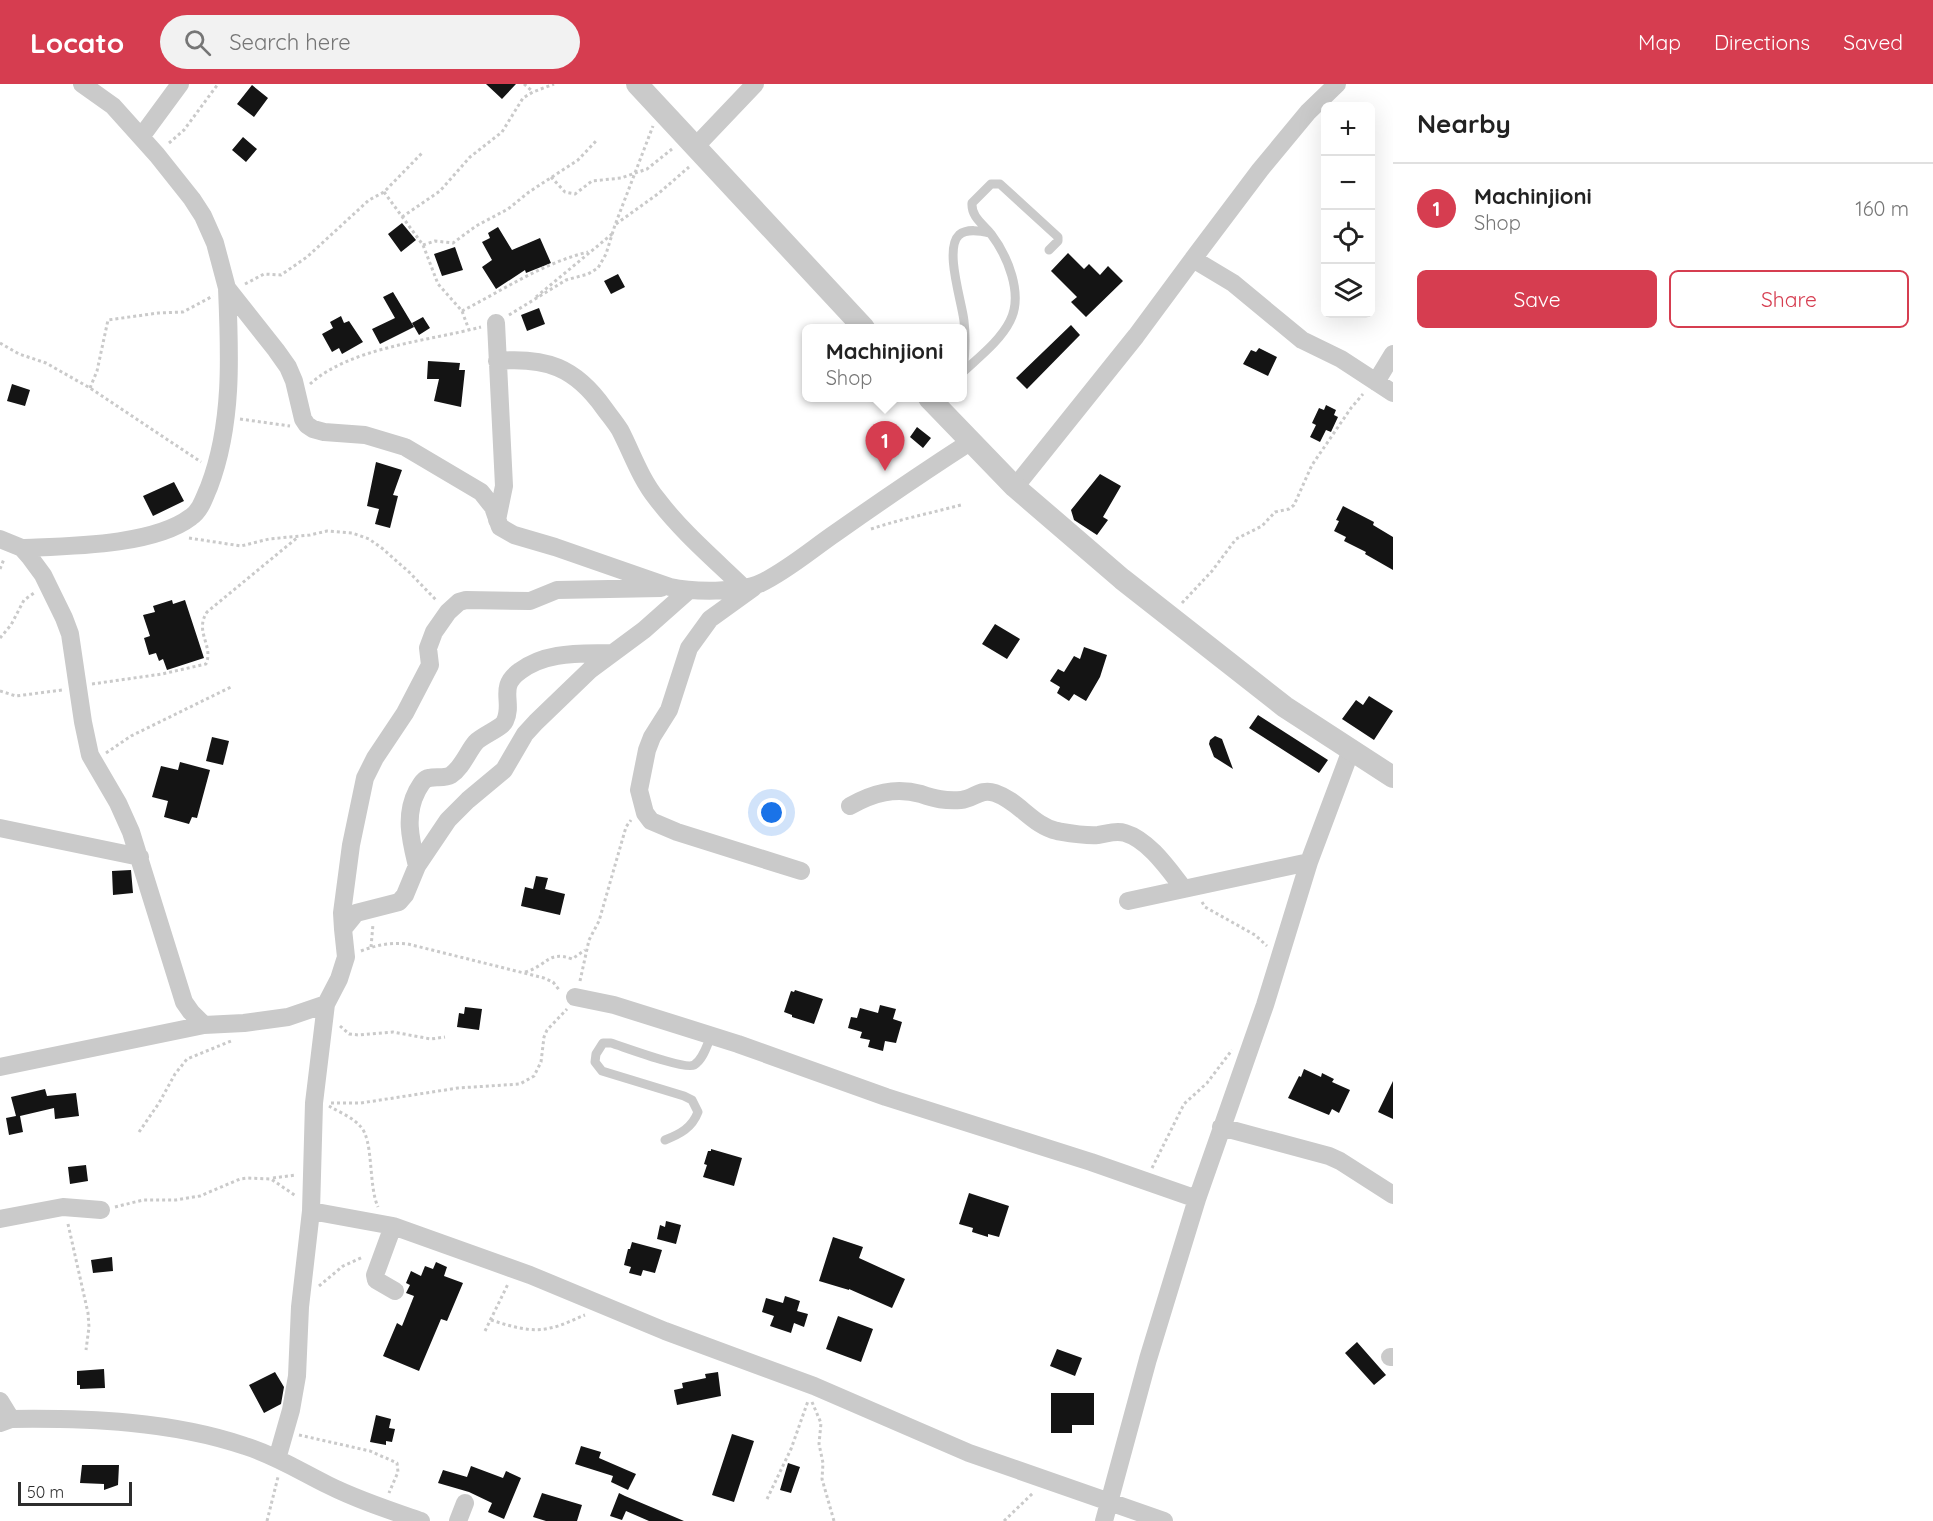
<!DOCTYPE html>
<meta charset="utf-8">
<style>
:root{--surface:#fff;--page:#f2f2f2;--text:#222;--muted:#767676;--line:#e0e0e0;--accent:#d63d50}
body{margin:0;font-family:Quicksand,sans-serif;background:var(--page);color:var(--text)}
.controls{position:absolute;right:18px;top:18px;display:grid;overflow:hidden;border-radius:9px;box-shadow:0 6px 24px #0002}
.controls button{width:54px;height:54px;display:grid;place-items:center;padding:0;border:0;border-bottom:2px solid var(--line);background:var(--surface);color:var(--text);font:30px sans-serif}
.scale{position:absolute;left:18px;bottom:15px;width:114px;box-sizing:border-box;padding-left:6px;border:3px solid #2d2d2d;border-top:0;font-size:16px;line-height:21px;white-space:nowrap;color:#2d2d2d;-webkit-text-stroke:4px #fff;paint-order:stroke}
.you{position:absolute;left:772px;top:729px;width:21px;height:21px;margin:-15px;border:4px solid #fff;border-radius:50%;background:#1a73e8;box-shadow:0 0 0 9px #1a73e833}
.badge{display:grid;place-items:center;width:39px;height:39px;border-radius:50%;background:var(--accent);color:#fff;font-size:20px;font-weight:700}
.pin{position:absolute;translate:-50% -50px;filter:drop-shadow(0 2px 3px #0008)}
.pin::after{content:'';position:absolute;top:32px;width:21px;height:18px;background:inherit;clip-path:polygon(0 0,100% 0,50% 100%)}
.popup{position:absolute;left:802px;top:240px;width:165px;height:78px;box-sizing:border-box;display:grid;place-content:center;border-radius:9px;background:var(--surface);filter:drop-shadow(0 2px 4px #0005);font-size:20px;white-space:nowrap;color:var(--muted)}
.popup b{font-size:22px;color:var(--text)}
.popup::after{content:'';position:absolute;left:50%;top:100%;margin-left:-12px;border:12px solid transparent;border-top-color:var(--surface)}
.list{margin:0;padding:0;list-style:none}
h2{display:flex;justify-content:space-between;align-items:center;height:78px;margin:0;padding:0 24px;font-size:26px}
h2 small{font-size:20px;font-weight:400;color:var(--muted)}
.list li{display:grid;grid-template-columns:39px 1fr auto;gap:18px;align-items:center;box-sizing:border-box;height:90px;padding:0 24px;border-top:2px solid var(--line)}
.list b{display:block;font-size:22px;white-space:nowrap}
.list p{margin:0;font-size:20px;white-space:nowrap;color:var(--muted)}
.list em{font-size:20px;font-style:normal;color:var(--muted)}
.actions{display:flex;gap:12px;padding:18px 24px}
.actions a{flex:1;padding:14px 0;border:2px solid var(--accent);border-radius:9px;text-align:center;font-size:21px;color:var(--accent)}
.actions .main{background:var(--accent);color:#fff}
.icon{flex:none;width:33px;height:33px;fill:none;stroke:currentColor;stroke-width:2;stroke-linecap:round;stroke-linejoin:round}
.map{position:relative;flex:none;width:1393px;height:1437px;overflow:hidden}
header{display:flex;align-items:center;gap:36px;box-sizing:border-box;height:84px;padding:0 30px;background:var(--accent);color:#fff}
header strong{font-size:28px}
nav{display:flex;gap:33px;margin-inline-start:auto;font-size:21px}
.search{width:420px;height:54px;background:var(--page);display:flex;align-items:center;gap:15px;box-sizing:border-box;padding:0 21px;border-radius:33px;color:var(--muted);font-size:22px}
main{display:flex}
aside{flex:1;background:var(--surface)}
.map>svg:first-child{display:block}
.building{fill:#141414}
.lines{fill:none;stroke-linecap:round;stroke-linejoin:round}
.path{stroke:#cacaca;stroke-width:3;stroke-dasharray:3 3;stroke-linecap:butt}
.service{stroke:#cacaca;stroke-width:9}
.minor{stroke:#cacaca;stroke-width:18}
.tertiary{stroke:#cacaca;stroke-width:22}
</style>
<header>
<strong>Locato</strong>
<div class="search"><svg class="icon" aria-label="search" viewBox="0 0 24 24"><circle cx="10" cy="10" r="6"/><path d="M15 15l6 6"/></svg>Search here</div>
<nav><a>Map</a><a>Directions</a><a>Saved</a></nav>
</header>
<main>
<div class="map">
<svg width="1393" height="1437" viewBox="0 0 1393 1437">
<rect width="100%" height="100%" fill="#fff"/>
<path class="building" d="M486 0H516L502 15Z
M252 1 268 14 254 33 237 20Z
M243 53 257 65 246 78 232 66Z
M402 139 416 156 401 168 388 150Z
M498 143 512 166 540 154 551 179 526 189 525 186 496 205 482 183 492 176 482 158 490 154 488 149Z
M455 163 463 186 442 192 434 170Z
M1068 169 1084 185 1089 180 1100 191 1108 182 1123 197 1086 233 1071 218 1077 213 1051 187Z
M618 190 625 203 611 210 604 197Z
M393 208 414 243 380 260 372 245 395 234 383 213Z
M539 224 545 240 527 247 521 231Z
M341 232 344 239 349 237 363 258 342 270 339 264 332 268 322 250 333 244 330 238Z
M423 233 430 244 419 251 412 239Z
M1071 241 1080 251 1027 305 1016 294Z
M1259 264 1277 273 1268 292 1243 280 1251 266 1256 268Z
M428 277 460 279 459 286H465L461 323 434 317 439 295H427Z
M12 300 30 306 25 322 7 317Z
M1326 321 1336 326 1334 331 1338 333 1331 348 1326 346 1320 358 1310 353 1316 341 1312 339 1319 324 1324 326Z
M917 343 931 354 923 364 910 353Z
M376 378 402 386 393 411 398 412 390 444 375 440 379 425 367 422Z
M1100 390 1121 402 1103 433 1108 436 1097 451 1074 436 1071 426Z
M174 398 184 417 153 432 143 412Z
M1343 422 1374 438 1373 441 1393 453V486L1365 470 1366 468 1344 457 1346 453 1334 447 1339 437 1336 436Z
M172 516 173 520 185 516 204 574 167 586 163 575 159 577 156 569 149 571 144 554 150 552 143 531 155 528 153 522Z
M995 540 1020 555 1007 575 982 560Z
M1084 563 1107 571 1100 593 1086 617 1074 610 1069 617 1057 609 1060 603 1050 597 1058 585 1064 588 1074 572 1080 575Z
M1369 612 1393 627 1374 656 1342 635 1356 616 1363 621Z
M1258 631 1328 676 1319 689 1249 644Z
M1215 652 1222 655 1233 685 1214 673 1209 660 1210 656Z
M212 653 229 657 223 681 206 677Z
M180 678 210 686 197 734 192 733 189 740 164 733 168 717 152 713 161 682 178 686Z
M131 786 133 809 113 811 112 787Z
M536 792 548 794 545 805 565 810 560 831 521 822 525 803 533 805Z
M795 906 823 915 814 940 792 933V931L784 928 791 907 794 908Z
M880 921 896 925 893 935 902 938 896 959 885 957 883 967 868 963 870 956 860 954 862 948 848 944 851 933 857 934 860 924 878 929Z
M465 923 482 925 479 946 457 943 459 929 464 930Z
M1304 985 1321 993 1322 989 1334 995 1332 998 1350 1006 1339 1029 1332 1025 1329 1031 1288 1014 1299 992 1301 993Z
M1393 997V1035L1378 1028Z
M45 1005 47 1012 76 1009 79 1032 55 1035 54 1024 20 1032 23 1048 9 1051 6 1034 16 1032 11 1013Z
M711 1065 742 1074 734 1102 703 1093 707 1081 704 1080 708 1067H711Z
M86 1081 88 1097 70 1100 68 1083Z
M969 1109 1009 1122 999 1153 988 1150V1153L972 1148 973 1144 959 1140Z
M666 1137 681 1141 676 1160 657 1155 660 1141 665 1143Z
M833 1153 863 1163 859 1174 905 1195 892 1224 849 1205V1206L819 1197Z
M632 1158 662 1166 655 1189 643 1186 641 1192 629 1189 631 1183 624 1181 628 1165H630Z
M112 1173 113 1187 93 1189 91 1176Z
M436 1178 447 1183 444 1192 463 1199 447 1237 441 1235 419 1287 383 1272 397 1239 402 1242 414 1212 406 1209 410 1201 406 1199 411 1187 421 1192 425 1182 433 1185Z
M785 1212 800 1217 797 1227 808 1230 804 1243 794 1239 791 1249 770 1242 774 1232 762 1228 766 1214 783 1219Z
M838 1232 873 1245 861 1278 826 1265Z
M1357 1258 1386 1291 1374 1301 1345 1269Z
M1057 1265 1082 1274 1075 1292 1050 1282Z
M104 1285 105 1304 80 1305V1301H77V1287Z
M275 1288 284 1303 281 1320 264 1329 249 1301Z
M718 1288 721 1312 677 1321 674 1306 683 1304 682 1299 706 1294 705 1290Z
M1051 1309H1094V1341H1072V1349H1051Z
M376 1331 391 1335 389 1344 395 1345 392 1358 386 1357V1361L370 1358Z
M732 1350 754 1357 734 1418 712 1411Z
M581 1362 601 1368 599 1374 636 1390 628 1406 611 1398 613 1392 575 1380Z
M788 1379 800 1383 791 1409 780 1406Z
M82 1381H119L118 1401 104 1406V1400L80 1399Z
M471 1382 503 1394 506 1387 521 1394 504 1435 488 1428 492 1419 469 1408 438 1399 443 1386 467 1393Z
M542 1409 582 1421 577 1437H546L533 1433Z
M619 1409 625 1412 684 1437H649L626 1427 622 1436 610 1432Z"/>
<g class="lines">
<path class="path" d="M524 0 533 8
M169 59 184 46 218 0
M551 93 565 108 575 110 592 97 621 94 647 85 672 65
M384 108 423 161 438 200 462 227 469 246
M402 133 440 107 470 73 502 48 523 14 533 8 554 0
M616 140 659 109 689 83
M423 161 435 157 453 159 476 142 508 125 529 108 578 76 596 57
M245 200 264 190 281 191 307 173 369 116 384 108 423 68
M536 213 612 150
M462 227C503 206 543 179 588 168
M509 231 566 196 588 190 598 184 606 170 615 141 653 42
M0 259 19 270 46 279 90 304 201 378
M310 300C351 263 429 257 481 243
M90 304 97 287 108 236 158 229 183 228 213 212
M240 335 290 342
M871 445C901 435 931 429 961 421
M189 454 241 462 269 455 310 451 327 447 352 449 369 455 383 465 409 488 437 517
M0 485 4 475
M1182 519 1212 487 1236 455 1262 442 1275 428 1289 425 1294 421 1312 381 1351 324 1363 310
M0 554 11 541 24 516 34 509
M92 600 162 590 206 580C214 562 194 548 207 528L298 453
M0 607 16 612 62 606
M106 669 131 652 233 602
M1202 818 1205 823 1255 851 1267 862
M371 863 373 840
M361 867C376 861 392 858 408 860L544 894 553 898 560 907
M525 888C547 882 548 866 572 875L585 866
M580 897 589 856 599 837 626 743 631 736
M340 942 349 950 359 951 393 948 431 955 445 953
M331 1019H361L458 1004 520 1000 534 992 541 978 544 953 547 946 567 925
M329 1022C339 1028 352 1033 360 1042 374 1055 368 1101 378 1123
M139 1048 159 1019 175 990 187 975 231 957
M1152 1084 1184 1020 1207 999 1232 966
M273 1094 296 1091
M115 1123 143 1116H176L200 1112 240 1095 248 1094 271 1095 296 1112
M68 1140 88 1229 89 1243 86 1266
M319 1202 343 1182 363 1173
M491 1236C510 1242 530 1249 550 1244 562 1242 574 1235 585 1231
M485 1247 508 1200
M812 1318 821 1339 819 1360 823 1379 822 1395 834 1437
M299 1351 370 1367 397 1379 398 1388 389 1409
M767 1415 791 1365 808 1317
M267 1437 278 1393
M1004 1437 1034 1408"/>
<path class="service" d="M963 288C979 273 1000 257 1010 237 1024 210 1007 171 991 150 983 140 971 133 972 119L991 100H1000L1058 153V157L1049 166
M963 288C965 271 966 254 964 237 962 218 944 165 959 151 967 144 981 147 990 149
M665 1056C680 1050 692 1044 698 1028L692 1016 684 1012 602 987 595 978 596 970 603 959H611C624 963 685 986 694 981 703 976 707 961 711 952"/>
<path class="minor" d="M82 0 113 22 157 71 192 115 203 132 215 159 227 204 276 266 288 283 294 297 303 335 307 341 313 345 324 348 365 351 405 363 481 408 493 423 500 443 514 451 555 463 670 503C692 508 740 509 761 499 788 486 812 465 837 448 881 417 925 387 970 358
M141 53 180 0
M695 63 755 0
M1193 175 1260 86 1308 28 1337 0
M496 239 504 402 497 436
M497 277C546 273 575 283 604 324 609 331 615 338 620 346 632 369 640 394 657 415 682 448 714 475 744 504
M1376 298 1393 270
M1015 403 1136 252 1193 175 1233 199 1302 256 1341 275 1393 309
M0 455 22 464 29 472 43 491 64 534 70 550 83 638 90 671 118 719 131 748 184 918 191 928 204 941
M22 464C68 462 153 462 191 433 201 426 204 414 209 403 233 340 230 271 227 204
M753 504 710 535 689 564 669 626 652 653 647 666 639 706 645 729 651 737 677 748 801 787
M850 722C873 709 895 703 921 710 935 715 945 717 961 716 974 715 980 704 995 709 1019 717 1033 742 1057 747 1069 749 1085 752 1098 751 1107 750 1115 746 1125 749 1149 756 1169 786 1184 805
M0 744 140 773
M417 782C411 757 404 732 417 707 420 702 423 695 429 694 436 692 444 695 451 691 462 684 468 667 476 658 483 651 502 644 505 637 514 618 497 603 520 587 547 567 580 570 612 569
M1128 817 1309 778
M343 845 342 829 351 761 365 694 375 674 405 629 430 581 428 564 434 548 448 528 459 518 466 516 530 517 557 506 661 504
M575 913 614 921 738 960 886 1013 1091 1078 1197 1115
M0 983 204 941 244 939 288 933 326 920
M1221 1043 1329 1072 1340 1077 1393 1111
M311 1127 393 1142 530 1191 665 1247 814 1302 969 1369 1164 1437
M0 1135 63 1123 101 1126
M393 1142 375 1191 376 1196 395 1207
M1390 1273H1393
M0 1317 11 1335
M0 1339 11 1335C89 1334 171 1337 245 1362 274 1371 300 1387 328 1401 358 1416 389 1426 421 1437
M277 1375 291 1326 297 1292 300 1223 311 1127 314 1019 326 920 339 895 346 873 343 845 356 829 399 818 405 811 417 782 448 736 468 716 504 686 525 650 536 638 590 586 644 546 688 507
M458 1437 465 1419
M1104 1437 1148 1275 1197 1115 1265 921 1309 778 1351 666"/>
<path class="tertiary" d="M637 0 864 244
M929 314 1015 403 1122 495 1285 623 1393 693"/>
</g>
</svg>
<div class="controls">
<button>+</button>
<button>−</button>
<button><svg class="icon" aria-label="locate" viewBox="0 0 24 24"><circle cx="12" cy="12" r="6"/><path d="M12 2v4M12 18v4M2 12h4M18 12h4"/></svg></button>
<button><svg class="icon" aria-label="layers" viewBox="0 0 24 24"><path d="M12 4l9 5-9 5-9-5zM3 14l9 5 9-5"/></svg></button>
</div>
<div class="scale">50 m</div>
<div class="you"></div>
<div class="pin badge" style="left:885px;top:387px">1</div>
<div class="popup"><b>Machinjioni</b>Shop</div>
</div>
<aside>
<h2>Nearby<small></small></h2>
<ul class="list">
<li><span class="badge">1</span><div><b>Machinjioni</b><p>Shop</p></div><em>160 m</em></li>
</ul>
<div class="actions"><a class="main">Save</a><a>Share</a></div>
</aside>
</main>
